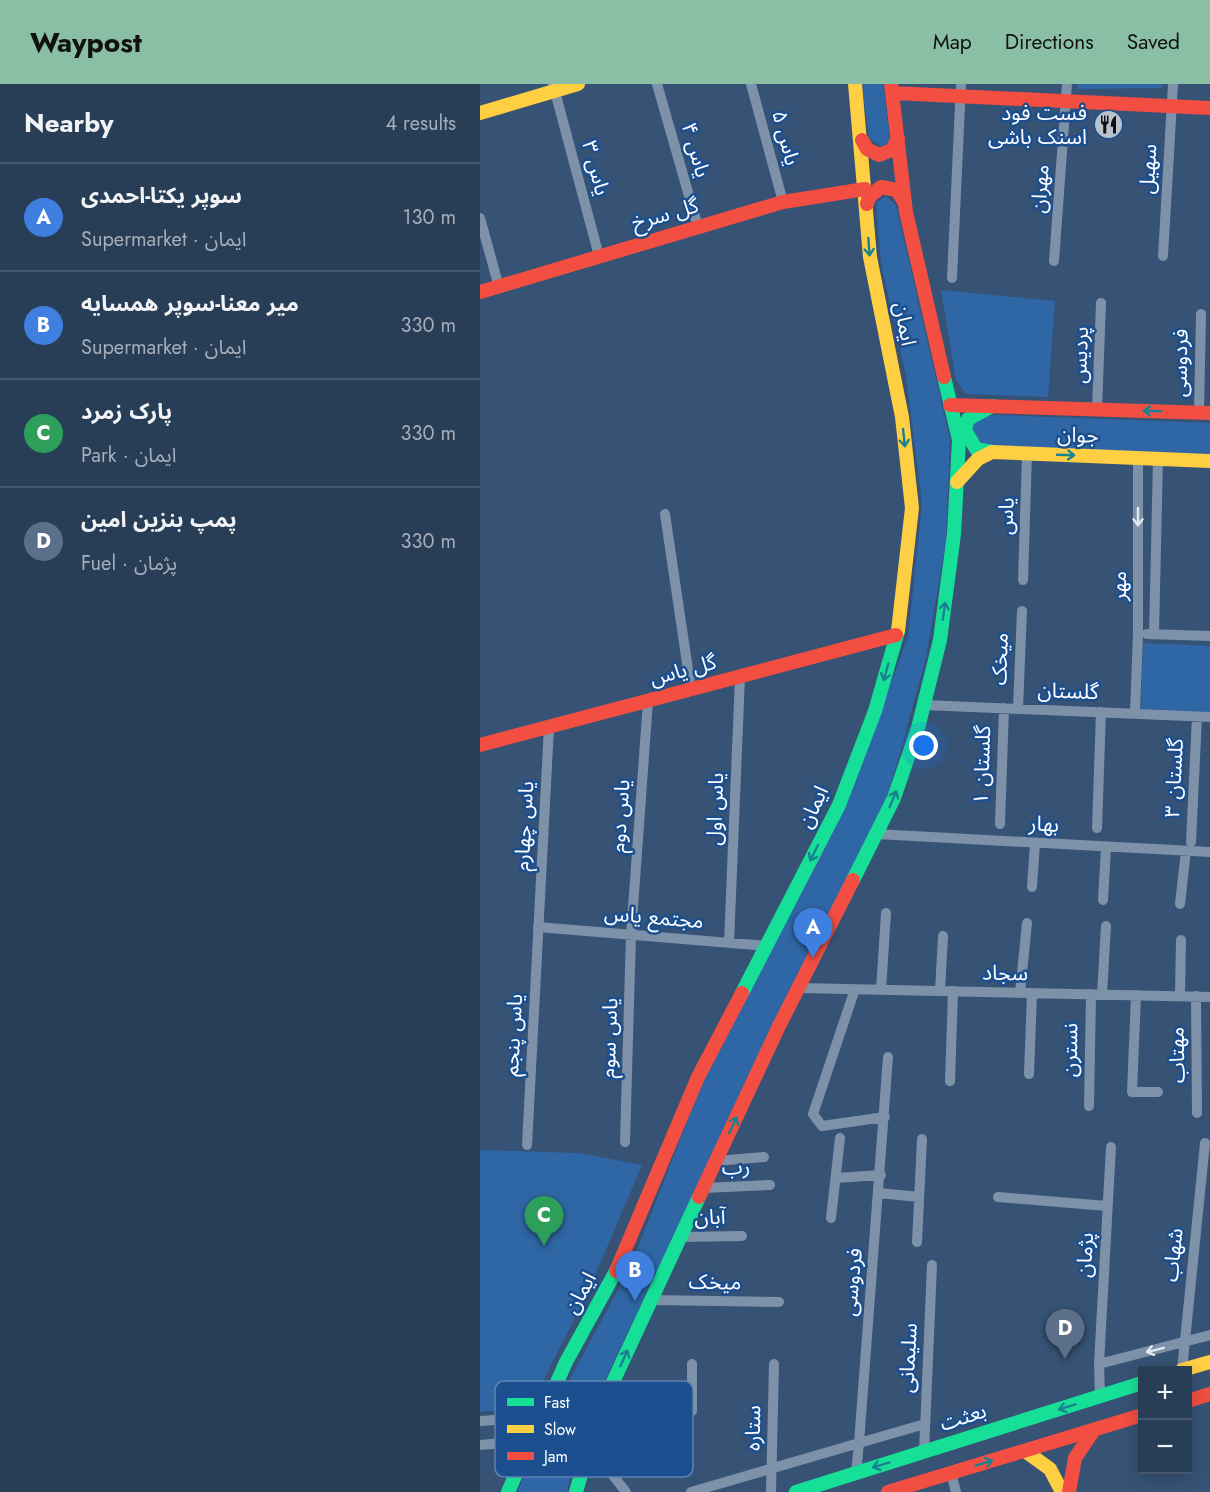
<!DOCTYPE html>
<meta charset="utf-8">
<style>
:root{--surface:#283e57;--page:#30455d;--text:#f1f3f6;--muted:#a5aeba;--line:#44576d;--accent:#8abfa5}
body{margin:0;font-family:Jost,"Noto Sans Arabic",sans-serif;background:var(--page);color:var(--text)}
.controls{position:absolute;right:18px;bottom:18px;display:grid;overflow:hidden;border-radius:0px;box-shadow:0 3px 15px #0003}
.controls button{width:54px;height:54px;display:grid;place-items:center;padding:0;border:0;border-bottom:2px solid var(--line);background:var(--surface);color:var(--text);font:30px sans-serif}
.you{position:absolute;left:444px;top:662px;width:21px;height:21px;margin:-15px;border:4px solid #fff;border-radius:50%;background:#1a73e8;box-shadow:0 0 0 9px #1a73e833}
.badge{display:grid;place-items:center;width:39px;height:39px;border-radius:50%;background:var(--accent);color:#fff;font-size:20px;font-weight:700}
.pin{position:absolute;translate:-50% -50px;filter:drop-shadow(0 2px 3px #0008)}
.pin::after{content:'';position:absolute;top:32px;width:21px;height:18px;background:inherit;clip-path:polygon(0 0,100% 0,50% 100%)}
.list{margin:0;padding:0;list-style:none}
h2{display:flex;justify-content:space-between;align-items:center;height:78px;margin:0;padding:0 24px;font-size:26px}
h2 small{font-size:20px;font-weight:400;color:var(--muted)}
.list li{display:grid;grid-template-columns:39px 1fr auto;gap:18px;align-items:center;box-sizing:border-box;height:108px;padding:0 24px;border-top:2px solid var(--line)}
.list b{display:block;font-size:22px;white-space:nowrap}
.list p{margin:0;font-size:20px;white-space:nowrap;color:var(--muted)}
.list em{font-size:20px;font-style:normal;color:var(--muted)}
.map{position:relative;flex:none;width:730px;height:1408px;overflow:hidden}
header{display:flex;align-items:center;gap:36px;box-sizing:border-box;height:84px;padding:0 30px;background:var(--accent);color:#111}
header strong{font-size:28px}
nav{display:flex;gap:33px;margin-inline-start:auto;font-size:21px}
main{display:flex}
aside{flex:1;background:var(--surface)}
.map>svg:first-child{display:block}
.green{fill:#2f66a5}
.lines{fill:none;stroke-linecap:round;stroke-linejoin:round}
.street{stroke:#7d92a8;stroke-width:10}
.fast{stroke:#16e098;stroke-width:14}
.slow{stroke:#ffcf43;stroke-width:14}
.jam{stroke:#f24e42;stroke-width:14}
.oneway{stroke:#198292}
.oneway2{stroke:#e5e9ee}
.labels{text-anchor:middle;stroke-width:5;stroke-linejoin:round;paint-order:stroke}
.poi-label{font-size:21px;fill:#fff;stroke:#1b4f8f;text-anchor:end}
.street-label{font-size:21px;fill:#fff;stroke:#1b4f8f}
.key{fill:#1b4f8f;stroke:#5f84b1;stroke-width:1.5}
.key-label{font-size:16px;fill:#fff}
</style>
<header>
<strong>Waypost</strong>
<nav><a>Map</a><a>Directions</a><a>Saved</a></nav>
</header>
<main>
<aside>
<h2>Nearby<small>4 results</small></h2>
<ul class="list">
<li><span class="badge" style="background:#3f7fe0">A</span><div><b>سوپر یکتا-احمدی</b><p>Supermarket · ایمان</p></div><em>130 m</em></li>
<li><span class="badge" style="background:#3f7fe0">B</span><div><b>میر معنا-سوپر همسایه</b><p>Supermarket · ایمان</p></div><em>330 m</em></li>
<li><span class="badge" style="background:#2e9e5b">C</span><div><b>پارک زمرد</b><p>Park · ایمان</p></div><em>330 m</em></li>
<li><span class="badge" style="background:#5c6f8a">D</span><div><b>پمپ بنزین امین</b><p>Fuel · پژمان</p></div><em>330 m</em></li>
</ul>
</aside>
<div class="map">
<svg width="730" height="1408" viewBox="0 0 730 1408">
<rect width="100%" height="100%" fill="#365274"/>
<path class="green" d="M382 0H403L410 58 402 63 389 54Z
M598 0H682V4L597 5Z
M406 112 416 121 470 355 466 457 446 574 409 708 264 1002 105 1339 73 1326 150 1184 226 989 365 722 428 553 442 419 426 292 401 179 396 119Z
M461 206 575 217 568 313 486 310 476 296Z
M516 331 730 339V370L502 362 491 341 498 333Z
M663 559 730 562V628L661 625Z
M0 1066 98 1069 162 1081 107 1210 50 1323 0 1328Z
M65 1347 97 1360 87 1408H37Z"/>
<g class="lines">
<path class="street" d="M73 0 119 172
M177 0 218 143
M271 0 303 118
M0 134 19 203
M683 172 693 0
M574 177 587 0
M472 194 481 0
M617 325 621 219
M719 329 721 230
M185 430 211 606
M543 496 547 370
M667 550 730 552
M674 550 678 375
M444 621 730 633
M538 624 542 527
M655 629 658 550V374
M520 740 524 624
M617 744 621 628
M396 750 730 768
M711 758 717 633
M552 803 555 759
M623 816 626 763
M700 820 706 767
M58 843 286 862
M249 859 260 593
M319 904 730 913
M375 905 333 1030 342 1042 405 1033
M401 906 406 829
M460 907 463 852
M540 909 547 839
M622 910 626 842
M656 911 652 1008H678
M700 912 701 856
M716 912 717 1029
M408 973 379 1359 445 1340
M549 990 552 909
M470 997 473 907
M609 1022 611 910
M145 1058 151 851 168 617
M47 1061 69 643
M236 1077 284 1073
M356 1094 401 1091
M224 1104 290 1101
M399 1109 439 1113
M518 1113 627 1122
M351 1134 360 1054
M200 1153 262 1152
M437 1158 442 1055
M170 1216 299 1218
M619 1280 730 1251
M702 1286 725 1059
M130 1304 212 1303
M620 1312 619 1280 631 1063
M212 1327V1280
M0 1337 62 1333
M0 1361 23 1359 53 1352
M109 1361 146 1408
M444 1368 452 1181
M471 1389 476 1408
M211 1408 379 1359 376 1389
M291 1408 294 1280"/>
<path class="fast" d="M512 322 488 335 485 346 496 365 512 368
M373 796 414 714 438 644 460 556 474 450 479 356 464 293
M262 909 359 721 395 627 418 547
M28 1408 86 1278 136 1187
M96 1408 119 1328 219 1113
M316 1408 662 1299"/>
<path class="slow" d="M375 0 390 173 422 333 432 424 418 547
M0 29 98 0
M477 398 498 375 512 368 730 377
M702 1286 730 1278
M62 1333 112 1354
M545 1367 570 1385 582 1408"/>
<path class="jam" d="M411 0 426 128 464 293
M413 9 730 24
M382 56 387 65 399 71 412 66 418 54
M387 120 389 113 401 103 417 106 424 118
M0 208 303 118 385 105
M470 321 730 329
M0 661 416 551
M219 1113 299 942 373 796
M136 1187 218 993 262 909
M708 1317 730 1310
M408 1408 662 1331
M589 1408 595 1374 614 1346"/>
</g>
<defs><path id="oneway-shaft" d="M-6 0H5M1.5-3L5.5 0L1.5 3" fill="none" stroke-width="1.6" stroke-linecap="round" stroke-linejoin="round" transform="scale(1.5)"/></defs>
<g class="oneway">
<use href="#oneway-shaft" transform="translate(389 163) rotate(86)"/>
<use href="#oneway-shaft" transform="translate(672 327) rotate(-178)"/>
<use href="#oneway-shaft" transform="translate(424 354) rotate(84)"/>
<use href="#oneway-shaft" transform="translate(586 371) rotate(2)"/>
<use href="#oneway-shaft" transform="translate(464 527) rotate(-82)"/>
<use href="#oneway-shaft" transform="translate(406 588) rotate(106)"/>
<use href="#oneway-shaft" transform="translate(413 715) rotate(-67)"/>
<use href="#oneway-shaft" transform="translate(334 769) rotate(117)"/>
<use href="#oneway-shaft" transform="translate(253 1041) rotate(-65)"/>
<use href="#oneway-shaft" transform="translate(144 1274) rotate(-66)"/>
<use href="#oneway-shaft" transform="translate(587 1323) rotate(163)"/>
<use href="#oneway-shaft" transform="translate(504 1379) rotate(-17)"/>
<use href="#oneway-shaft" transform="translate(401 1381) rotate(163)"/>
</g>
<g class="oneway2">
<use href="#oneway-shaft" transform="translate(658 433) rotate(90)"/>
<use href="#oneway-shaft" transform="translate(675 1266) rotate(166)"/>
</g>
<defs>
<symbol id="restaurant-disc" viewBox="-11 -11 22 22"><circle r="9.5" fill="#b9c2ce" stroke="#1b4f8f"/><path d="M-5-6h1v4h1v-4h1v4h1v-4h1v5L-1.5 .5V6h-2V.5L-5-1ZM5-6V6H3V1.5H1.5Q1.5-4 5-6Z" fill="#111"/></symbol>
</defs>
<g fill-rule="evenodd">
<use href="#restaurant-disc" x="612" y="24" width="33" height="33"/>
</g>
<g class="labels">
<g class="poi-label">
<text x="607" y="36">فست فود<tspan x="607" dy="24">اسنک باشی</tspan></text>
</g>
<g class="street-label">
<text transform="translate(306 54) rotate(75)" y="7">یاس ۵</text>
<text transform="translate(216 66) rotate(74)" y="7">یاس ۴</text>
<text transform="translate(116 84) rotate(75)" y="7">یاس ۳</text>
<text transform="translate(668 85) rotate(-87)" y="7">سهیل</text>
<text transform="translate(560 105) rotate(-86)" y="7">مهران</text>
<text transform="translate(185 130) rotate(-16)" y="7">گل سرخ</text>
<text transform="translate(425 240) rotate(79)" y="7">ایمان</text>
<text transform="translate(600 271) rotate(-88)" y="7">پردیس</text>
<text transform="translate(700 279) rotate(-89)" y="7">فردوسی</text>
<text transform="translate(598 351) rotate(2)" y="7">جوان</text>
<text transform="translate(526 432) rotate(-88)" y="7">یاس</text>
<text transform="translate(639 502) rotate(-90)" y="7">مهر</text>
<text transform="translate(520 575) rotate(-88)" y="7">میخک</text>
<text transform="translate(203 586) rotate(-15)" y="7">گل یاس</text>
<text transform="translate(588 607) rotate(2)" y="7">گلستان</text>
<text transform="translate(502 681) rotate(-88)" y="7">گلستان ۱</text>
<text transform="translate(694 694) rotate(-87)" y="7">گلستان ۳</text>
<text transform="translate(333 723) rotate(-65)" y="7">ایمان</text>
<text transform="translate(235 725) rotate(-88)" y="7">یاس اول</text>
<text transform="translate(140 732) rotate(-86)" y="7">یاس دوم</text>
<text transform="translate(564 740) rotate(3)" y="7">بهار</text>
<text transform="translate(44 742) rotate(-87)" y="7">یاس چهارم</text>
<text transform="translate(174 833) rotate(5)" y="7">مجتمع یاس</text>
<text transform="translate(525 889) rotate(1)" y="7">سجاد</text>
<text transform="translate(33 951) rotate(-87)" y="7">یاس پنجم</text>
<text transform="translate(129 954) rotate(-88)" y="7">یاس سوم</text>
<text transform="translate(590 966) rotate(-89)" y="7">نسترن</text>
<text transform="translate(697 971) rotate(-91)" y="7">مهتاب</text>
<text transform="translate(256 1083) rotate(-2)" y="7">رب</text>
<text transform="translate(230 1133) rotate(-1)" y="7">آبان</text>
<text transform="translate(605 1171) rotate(-87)" y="7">پژمان</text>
<text transform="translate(693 1171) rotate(-84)" y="7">شهاب</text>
<text transform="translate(235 1198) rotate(1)" y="7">میخک</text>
<text transform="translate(372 1198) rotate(-85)" y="7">فردوسی</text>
<text transform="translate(100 1209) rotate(-61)" y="7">ایمان</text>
<text transform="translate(428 1274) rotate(-87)" y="7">سلیمانی</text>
<text transform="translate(483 1333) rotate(-18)" y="7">بعثت</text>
<text transform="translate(273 1344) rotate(-89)" y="7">ستاره</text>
</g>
</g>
<rect x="15" y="1297" width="198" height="96" rx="9" class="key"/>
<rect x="27" y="1314" width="27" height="8" fill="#16e098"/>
<rect x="27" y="1341" width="27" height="8" fill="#ffcf43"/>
<rect x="27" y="1368" width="27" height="8" fill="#f24e42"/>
<g class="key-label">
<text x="64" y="1324">Fast</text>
<text x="64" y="1351">Slow</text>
<text x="64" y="1378">Jam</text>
</g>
</svg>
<div class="controls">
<button>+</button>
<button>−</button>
</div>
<div class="you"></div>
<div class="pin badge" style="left:333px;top:874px;background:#3f7fe0">A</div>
<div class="pin badge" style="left:155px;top:1217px;background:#3f7fe0">B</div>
<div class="pin badge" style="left:64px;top:1162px;background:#2e9e5b">C</div>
<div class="pin badge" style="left:585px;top:1275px;background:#5c6f8a">D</div>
</div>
</main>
